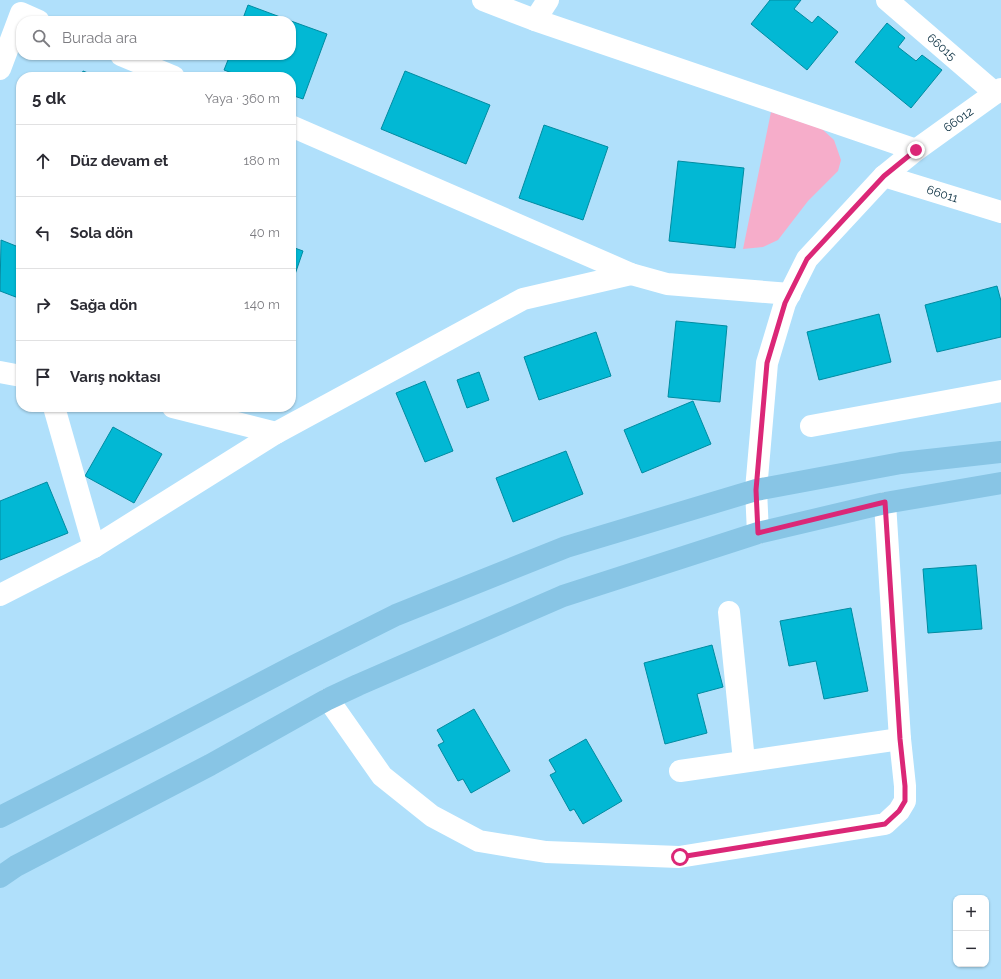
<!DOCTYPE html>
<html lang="tr">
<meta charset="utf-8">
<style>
:root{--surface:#fff;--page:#f7f7f7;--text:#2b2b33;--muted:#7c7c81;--line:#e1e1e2}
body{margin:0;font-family:Raleway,sans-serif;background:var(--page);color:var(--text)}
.controls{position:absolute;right:12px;bottom:12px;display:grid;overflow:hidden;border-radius:8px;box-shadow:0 1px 3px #0004}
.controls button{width:36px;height:36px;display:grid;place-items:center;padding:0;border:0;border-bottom:1px solid var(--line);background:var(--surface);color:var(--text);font:20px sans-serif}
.stop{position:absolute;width:12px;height:12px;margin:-9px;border:3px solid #db2777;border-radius:50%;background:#fff}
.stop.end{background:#db2777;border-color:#fff;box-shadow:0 1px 4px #0008}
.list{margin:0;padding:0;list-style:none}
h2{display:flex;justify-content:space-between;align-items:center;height:52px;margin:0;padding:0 16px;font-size:17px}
h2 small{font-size:13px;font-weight:400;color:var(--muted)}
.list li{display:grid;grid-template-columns:26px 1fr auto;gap:12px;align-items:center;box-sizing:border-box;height:72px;padding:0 16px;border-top:1px solid var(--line)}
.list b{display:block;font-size:15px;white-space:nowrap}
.list em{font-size:13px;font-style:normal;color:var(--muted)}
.icon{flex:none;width:22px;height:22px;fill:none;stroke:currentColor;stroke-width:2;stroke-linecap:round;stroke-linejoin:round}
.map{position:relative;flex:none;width:1001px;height:979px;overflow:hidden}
.search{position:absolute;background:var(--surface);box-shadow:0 1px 3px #0004;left:16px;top:16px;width:280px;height:44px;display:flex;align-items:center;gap:10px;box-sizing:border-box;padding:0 14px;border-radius:16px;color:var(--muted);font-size:15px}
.panel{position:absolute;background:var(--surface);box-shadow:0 1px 3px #0004;left:16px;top:72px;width:280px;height:340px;border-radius:16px}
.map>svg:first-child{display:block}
.green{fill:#f6adca}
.building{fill:#02b8d4;stroke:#008ba1}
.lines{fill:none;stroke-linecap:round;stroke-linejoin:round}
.minor{stroke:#fff;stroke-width:22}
.major{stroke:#88c5e5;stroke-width:22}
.route{stroke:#db2777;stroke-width:5}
.labels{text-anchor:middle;stroke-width:4;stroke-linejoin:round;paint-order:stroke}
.street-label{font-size:12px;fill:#092e40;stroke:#b0e0fb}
</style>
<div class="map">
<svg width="1001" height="979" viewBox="0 0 1001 979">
<rect width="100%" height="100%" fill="#b0e0fb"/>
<path class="green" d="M771 112 822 129 834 140 841 160 838 171 808 201 778 240 763 247 743 249Z"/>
<path class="building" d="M770 0H801L794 9 812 23 818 16 838 32 807 70 751 24Z
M248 5 291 21H242Z
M291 21 327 34 303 99 291 95V77H243L224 70 230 55H291Z
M887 23 905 38 898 47 916 61 922 55 942 70 911 108 855 62Z
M83 71 98 77H81Z
M405 71 490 105 466 164 381 129Z
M544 125 608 147 583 220 519 198Z
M678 161 744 168 735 248 669 241Z
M291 238 295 239 292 247 303 251 291 286Z
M1 240 21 248V299L0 291Z
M997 286 1001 301V337L937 352 925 305Z
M879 314 891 362 819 380 807 332Z
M676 321 727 326 720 402 668 397Z
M596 332 611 376 539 400 524 357Z
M479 372 489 400 467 408 457 380Z
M425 381 453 451 425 462 396 393Z
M693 401 711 444 642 473 624 430Z
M113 427 162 454 134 503 85 476Z
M566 451 583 494 513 522 496 478Z
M47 482 68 533 0 560V501Z
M976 565 982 629 928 633 923 569Z
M851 608 868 691 824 699 816 661 789 666 780 621Z
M712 645 723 687 697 694 707 733 665 744 644 663Z
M474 709 510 771 471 793 463 779 458 781 438 745 444 742 437 730Z
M586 739 622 801 583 824 574 809 570 811 550 775 556 772 549 760Z"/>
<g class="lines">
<g class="minor">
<path d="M483 0 535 20 916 150"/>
<path id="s1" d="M887 0 995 93"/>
<path d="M535 20 548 0"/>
<path d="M121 55 174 77"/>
<path d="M0 69 21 13 39 21"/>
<path d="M291 126 631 274 667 284 790 294"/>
<path id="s2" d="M884 176 1001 212"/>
<path d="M0 372 21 376"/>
<path d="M54 407 94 547"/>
<path d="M173 407 276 433"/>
<path d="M811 426 1001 391"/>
<path id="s3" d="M758 533 756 490 767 363 785 303 807 259 884 176 916 150 1001 89"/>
<path d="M0 595 94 547 276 433 523 299 631 274"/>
<path d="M729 612 744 761"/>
<path d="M328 699 382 776 432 816 479 841 546 852 679 857 885 824 899 811 905 801V786L900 739 885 503"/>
<path d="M680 771 900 739"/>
</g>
<path class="major" d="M0 817 156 738 294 666 396 615 566 547 756 490 901 463 1001 452
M0 877 16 866 210 765 328 699 358 685 563 596 758 533 885 503 1001 483"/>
</g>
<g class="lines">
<path class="route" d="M680 857 885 824 899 811 905 801V786L900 739 885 502 758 533 756 490 767 363 785 303 807 259 884 176 916 150"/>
</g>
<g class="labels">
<g class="street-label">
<text dy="4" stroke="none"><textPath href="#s1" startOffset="72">66015</textPath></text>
<text dy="4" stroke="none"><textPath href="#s3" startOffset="489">66012</textPath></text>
<text dy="4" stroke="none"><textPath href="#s2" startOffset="61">66011</textPath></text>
</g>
</g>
</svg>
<div class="controls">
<button>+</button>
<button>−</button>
</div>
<div class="stop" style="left:680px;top:857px"></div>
<div class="stop end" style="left:916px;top:150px"></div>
<div class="search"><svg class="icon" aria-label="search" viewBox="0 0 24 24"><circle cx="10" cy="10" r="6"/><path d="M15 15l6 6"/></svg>Burada ara</div>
<section class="panel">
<h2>5 dk<small>Yaya · 360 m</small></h2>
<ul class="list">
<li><svg class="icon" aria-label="ahead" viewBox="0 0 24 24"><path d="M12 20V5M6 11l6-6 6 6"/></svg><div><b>Düz devam et</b></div><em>180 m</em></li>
<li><svg class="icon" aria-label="left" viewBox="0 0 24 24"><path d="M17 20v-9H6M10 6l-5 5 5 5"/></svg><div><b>Sola dön</b></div><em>40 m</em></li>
<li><svg class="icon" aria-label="right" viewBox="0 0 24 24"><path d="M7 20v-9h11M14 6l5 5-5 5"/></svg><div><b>Sağa dön</b></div><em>140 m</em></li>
<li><svg class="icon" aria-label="arrive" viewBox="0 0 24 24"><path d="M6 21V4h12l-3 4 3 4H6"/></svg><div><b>Varış noktası</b></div></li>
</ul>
</section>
</div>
